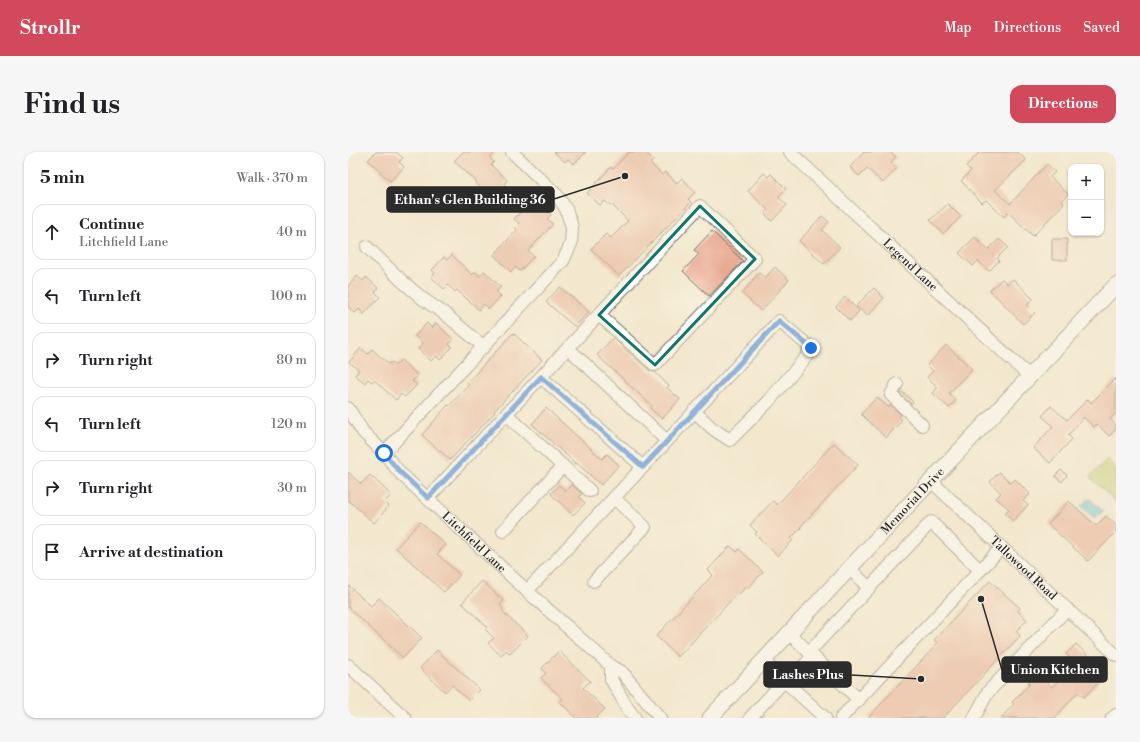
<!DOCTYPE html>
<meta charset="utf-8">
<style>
:root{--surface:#fff;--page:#f6f6f6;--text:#202124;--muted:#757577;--line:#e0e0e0;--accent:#d1495b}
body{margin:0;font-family:"Libre Bodoni",serif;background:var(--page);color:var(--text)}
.controls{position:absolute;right:12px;top:12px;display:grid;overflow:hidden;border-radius:8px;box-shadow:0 1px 3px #0004}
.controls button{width:36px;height:36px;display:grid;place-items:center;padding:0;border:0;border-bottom:1px solid var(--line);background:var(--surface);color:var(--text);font:20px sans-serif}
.stop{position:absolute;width:12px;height:12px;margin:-9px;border:3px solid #1a73e8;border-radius:50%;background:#fff}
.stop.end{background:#1a73e8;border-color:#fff;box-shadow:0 1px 4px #0008}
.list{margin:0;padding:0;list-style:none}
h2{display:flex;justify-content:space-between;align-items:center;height:52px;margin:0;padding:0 16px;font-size:17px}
h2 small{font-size:13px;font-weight:400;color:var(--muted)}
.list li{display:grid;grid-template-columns:26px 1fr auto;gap:12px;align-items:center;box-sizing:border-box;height:56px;margin:0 8px 8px;padding:0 8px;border:1px solid var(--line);border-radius:12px}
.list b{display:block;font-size:15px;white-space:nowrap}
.list p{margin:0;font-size:13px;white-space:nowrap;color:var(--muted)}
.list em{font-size:13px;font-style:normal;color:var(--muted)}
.icon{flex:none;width:22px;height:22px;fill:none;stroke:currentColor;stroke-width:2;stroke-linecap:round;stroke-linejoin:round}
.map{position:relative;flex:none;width:768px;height:566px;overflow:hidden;border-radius:12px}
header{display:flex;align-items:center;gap:24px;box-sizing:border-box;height:56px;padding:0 20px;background:var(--accent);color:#fff}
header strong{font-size:19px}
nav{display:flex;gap:22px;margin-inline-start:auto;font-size:14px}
.intro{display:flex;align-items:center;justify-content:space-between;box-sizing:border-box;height:96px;padding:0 24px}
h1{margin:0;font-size:28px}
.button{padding:10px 18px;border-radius:12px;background:var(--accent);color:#fff;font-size:14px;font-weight:700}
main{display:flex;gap:24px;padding:0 24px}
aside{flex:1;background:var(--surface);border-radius:12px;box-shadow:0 1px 3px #0004}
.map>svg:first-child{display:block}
.green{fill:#becc6e;stroke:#747c4c}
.water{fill:#58bed6;stroke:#427480}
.building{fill:#e9ab95}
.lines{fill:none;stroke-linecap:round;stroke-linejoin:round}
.minor-casing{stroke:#716d64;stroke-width:14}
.major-casing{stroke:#716d64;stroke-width:17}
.minor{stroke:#fff;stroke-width:12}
.major{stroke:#fff;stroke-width:15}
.route{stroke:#1a73e8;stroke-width:5}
.marked{fill:none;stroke:#0f766e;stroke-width:3;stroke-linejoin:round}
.labels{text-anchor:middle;stroke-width:3;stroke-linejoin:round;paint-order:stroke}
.street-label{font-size:12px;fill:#2b2b2b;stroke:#fcf5e5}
.leader{fill:none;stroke:#2b2b2b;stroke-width:1.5}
.callout-dot{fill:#2b2b2b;stroke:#fcf5e5;stroke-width:1.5}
.callout{fill:#2b2b2b;stroke:#2b2b2b;stroke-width:1.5}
.callout-label{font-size:13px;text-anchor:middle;font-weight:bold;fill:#fff}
</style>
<header>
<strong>Strollr</strong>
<nav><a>Map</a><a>Directions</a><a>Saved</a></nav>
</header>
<div class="intro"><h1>Find us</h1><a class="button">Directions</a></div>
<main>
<aside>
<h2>5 min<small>Walk · 370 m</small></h2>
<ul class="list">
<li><svg class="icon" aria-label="ahead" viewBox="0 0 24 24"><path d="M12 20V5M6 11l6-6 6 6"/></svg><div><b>Continue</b><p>Litchfield Lane</p></div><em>40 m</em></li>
<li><svg class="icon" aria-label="left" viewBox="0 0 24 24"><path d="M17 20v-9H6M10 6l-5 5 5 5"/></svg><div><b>Turn left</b></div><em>100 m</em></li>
<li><svg class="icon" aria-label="right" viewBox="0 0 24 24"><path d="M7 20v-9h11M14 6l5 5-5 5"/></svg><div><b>Turn right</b></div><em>80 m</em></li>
<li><svg class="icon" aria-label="left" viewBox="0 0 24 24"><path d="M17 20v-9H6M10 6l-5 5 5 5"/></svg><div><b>Turn left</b></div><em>120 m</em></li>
<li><svg class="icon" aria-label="right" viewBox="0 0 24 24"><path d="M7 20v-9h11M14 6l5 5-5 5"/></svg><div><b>Turn right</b></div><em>30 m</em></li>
<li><svg class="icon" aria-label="arrive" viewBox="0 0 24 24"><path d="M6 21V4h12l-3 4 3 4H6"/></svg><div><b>Arrive at destination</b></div></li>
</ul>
</aside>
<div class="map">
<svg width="768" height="566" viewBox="0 0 768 566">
<rect width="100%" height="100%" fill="#fcf5e5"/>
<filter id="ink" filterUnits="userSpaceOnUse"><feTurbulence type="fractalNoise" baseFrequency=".025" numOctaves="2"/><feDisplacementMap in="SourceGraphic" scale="8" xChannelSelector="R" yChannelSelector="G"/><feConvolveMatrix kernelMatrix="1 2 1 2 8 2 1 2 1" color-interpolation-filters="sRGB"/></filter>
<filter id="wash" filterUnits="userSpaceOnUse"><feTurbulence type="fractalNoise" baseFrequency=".012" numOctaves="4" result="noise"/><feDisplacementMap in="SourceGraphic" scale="16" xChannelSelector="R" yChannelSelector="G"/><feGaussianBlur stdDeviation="0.9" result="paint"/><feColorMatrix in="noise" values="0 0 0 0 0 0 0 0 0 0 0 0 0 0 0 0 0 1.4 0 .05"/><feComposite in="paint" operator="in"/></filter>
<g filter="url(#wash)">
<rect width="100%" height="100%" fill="#f3e8ce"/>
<path class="green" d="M759 307 768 316V350L742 325Z"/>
<path class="water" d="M741 346 755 359 747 367 733 354Z"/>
<g id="blocks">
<path class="building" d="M28 0H48L55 6 51 10 56 15 42 29 20 8Z
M115 0H148L142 6 146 10 143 13 159 28 156 32 165 41 152 54 145 47 140 51 128 40 132 35 128 31 129 30 106 9Z
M206 0H238L226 12 220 7 217 10Z
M281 0H297L306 8 302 11 314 23 317 20 329 31 334 26 347 40 340 47 343 50 271 124 243 97 258 82 263 86 280 69 263 52 262 53 257 49 252 53 239 41 263 15 265 17Z
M516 0H542L548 5 543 10 549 16 535 31 519 16 511 24 502 15Z
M632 0H670L678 8 647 38 662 52 699 12 707 20 702 25 720 42 713 49 716 51 685 84 660 60 656 65 638 48 634 51 613 29 623 19 618 14Z
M416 21 420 25 423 22 438 37 430 45 439 53 424 69 417 62 420 58 400 39Z
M182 50 186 55 190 51 203 63 199 67 205 72 180 99 186 104 172 119 167 115 163 120 146 103 169 78 167 75 171 71 166 67Z
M600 52 613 65 595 82 582 68Z
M474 64 481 70 474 78 492 95 476 112 451 89Z
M364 79 395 109 361 144 335 119 351 102 346 98Z
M627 85 640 98 651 87 660 95 649 106 651 109 641 119 630 109 625 114 611 101Z
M704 87H719V108H704Z
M104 103 124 123 127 120 132 124 136 119 153 135 148 140 153 144 141 157 136 152 131 158 109 138 107 140 100 133 96 137 83 125 87 121 84 118 96 105 99 108Z
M427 115 441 128 413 159 394 141 411 121 417 126Z
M9 124 15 129 18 125 30 136 27 140 32 145 16 162 11 157 7 161 0 155V134Z
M654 127 659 132 665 127 685 147 679 153 687 161 675 172 642 138Z
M212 135 241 160 227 175 198 150Z
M526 136 536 146 519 164 508 154Z
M497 145 511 159 502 169 488 155Z
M79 171 84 176 88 171 105 187 101 192 104 195 92 208 88 204 83 209 70 197 75 191 67 184Z
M165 181 194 208 146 259 147 260 102 308 74 283 100 253 101 254 121 233 119 231Z
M265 186 302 219 307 220 321 234 319 236 332 247 314 267 302 256 304 254 249 203Z
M598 193 624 217 601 241 608 249 601 256 585 241 590 235 579 225 585 219 579 213Z
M13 196 20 202 24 197 41 212 44 210 48 213 53 208 70 224 64 229 69 233 57 245 53 242 48 248 26 228 24 230 20 227 17 231 7 223 11 218 1 210Z
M768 226V261L762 267 768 273V277L761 284 749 272 746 275 736 265 720 283 724 287 702 311 685 296 705 274 694 264 703 254 719 268 740 247 743 251Z
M554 240 565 250 563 252 552 242Z
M529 245 540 255 542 253 553 263 551 265 554 268 538 286 513 262Z
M198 256 254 307 259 302 271 313 253 333 229 311 228 312 184 272Z
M486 291 510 313 452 375 453 376 443 386 445 388 430 404 407 382 409 380 402 373 425 349 429 353Z
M713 318 719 323 714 330 707 324Z
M0 320 13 332 22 323 43 343 37 350 41 354 26 371 0 348Z
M651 320 663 331 667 327 682 342 675 349 680 353 665 369 657 361 661 357 648 346 653 341 642 330Z
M211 333 218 339 224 333 234 342 231 345 237 351 225 363 203 342Z
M721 349 748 374 758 364 768 373V380L740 409 700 372Z
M72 370 98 393 89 402 112 423 96 440 48 396Z
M382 394 389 400 391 397 415 420 401 435H398L389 444 388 443 330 505 308 484 365 423 360 418Z
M134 429 156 449 152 453 155 457 154 459 180 484 162 502 158 498 153 504 140 491 146 486 137 477 139 475 114 451Z
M642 429 672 456 670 459 679 468 668 479 672 484 595 566H520L590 491 586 488Z
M0 433 23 454 31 446 74 486 55 506 0 455Z
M728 492 748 511 740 519 751 530 736 545 730 540 707 566H653L666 552 664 550 682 532 680 531 689 521 704 535 727 511 718 502Z
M89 498 132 538 121 549 104 533 97 540 72 516Z
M211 499 242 529 235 536 257 557 248 566H228L212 550 215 547 193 526 198 521 194 516Z"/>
</g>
</g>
<g filter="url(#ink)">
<use href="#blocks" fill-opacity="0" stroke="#716d64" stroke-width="1"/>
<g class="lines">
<defs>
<g id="minor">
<path id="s1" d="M442 0 682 225"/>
<path d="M19 95 54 129 75 147 97 162 136 195"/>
<path d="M220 196 319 289"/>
<path d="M193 225 295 315"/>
<path d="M549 232 543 243 574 273"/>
<path id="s2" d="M0 256 15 280 36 301 52 321 179 439 263 514 274 520 312 566"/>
<path d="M158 262 242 339"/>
<path d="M36 301 215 109 223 92 224 75 218 57 209 43 164 0"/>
<path id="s3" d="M583 329 768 503"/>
<path d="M80 346 352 54 407 107 307 213 251 163"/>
<path d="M155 379 215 314"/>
<path d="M501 416 521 436"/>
<path d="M246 429 297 375 266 346"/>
<path d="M179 439 431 169 463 196 459 204 420 250 382 288 365 277 346 259"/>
<path d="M441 481 511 548"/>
<path d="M461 500 583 370 632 418"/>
<path d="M415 509 477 566"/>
<path d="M0 513 57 566"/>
<path d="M263 514V527L280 557 287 566"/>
<path d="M439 532 465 504"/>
<path d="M402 566 436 529"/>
<path d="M493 566 653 396"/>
<path d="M626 566 640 540 719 457"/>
<path d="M764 566 768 563"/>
</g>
<g id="major">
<path id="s4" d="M362 566 581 331 768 133"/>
</g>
</defs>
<use href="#minor" class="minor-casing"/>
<use href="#major" class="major-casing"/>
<use href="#minor" class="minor"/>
<use href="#major" class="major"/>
</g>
</g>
<g class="lines" filter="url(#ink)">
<path class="route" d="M36 301 52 320 80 346 193 225 295 315 431 169 463 196"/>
</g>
<path d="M0 0H768V566H0ZM352 54 407 107 307 213 251 163Z" fill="#f3e8ce" fill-opacity=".55" fill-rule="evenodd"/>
<path class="marked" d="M352 54 407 107 307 213 251 163Z"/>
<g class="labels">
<g class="street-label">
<text dy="4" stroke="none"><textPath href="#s1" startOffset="165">Legend Lane</textPath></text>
<text dy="4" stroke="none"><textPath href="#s4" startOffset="297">Memorial Drive</textPath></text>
<text dy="4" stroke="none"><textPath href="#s2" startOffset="185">Litchfield Lane</textPath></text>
<text dy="4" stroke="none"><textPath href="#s3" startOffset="127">Tallowood Road</textPath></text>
</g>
</g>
<path class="leader" d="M277 24L206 47M633 447L654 518M573 527L503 523"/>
<g class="callout-dot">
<circle cx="277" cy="24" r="4"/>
<circle cx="633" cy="447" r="4"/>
<circle cx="573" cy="527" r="4"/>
</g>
<g class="callout">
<rect x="39" y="35" width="167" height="25" rx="4"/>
<rect x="654" y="505" width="105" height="25" rx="4"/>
<rect x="416" y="510" width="87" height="25" rx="4"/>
</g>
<g class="callout-label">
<text x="122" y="52">Ethan's Glen Building 36</text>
<text x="707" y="522">Union Kitchen</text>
<text x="460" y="527">Lashes Plus</text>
</g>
</svg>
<div class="controls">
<button>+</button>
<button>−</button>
</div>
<div class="stop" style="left:36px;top:301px"></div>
<div class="stop end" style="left:463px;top:196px"></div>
</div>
</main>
